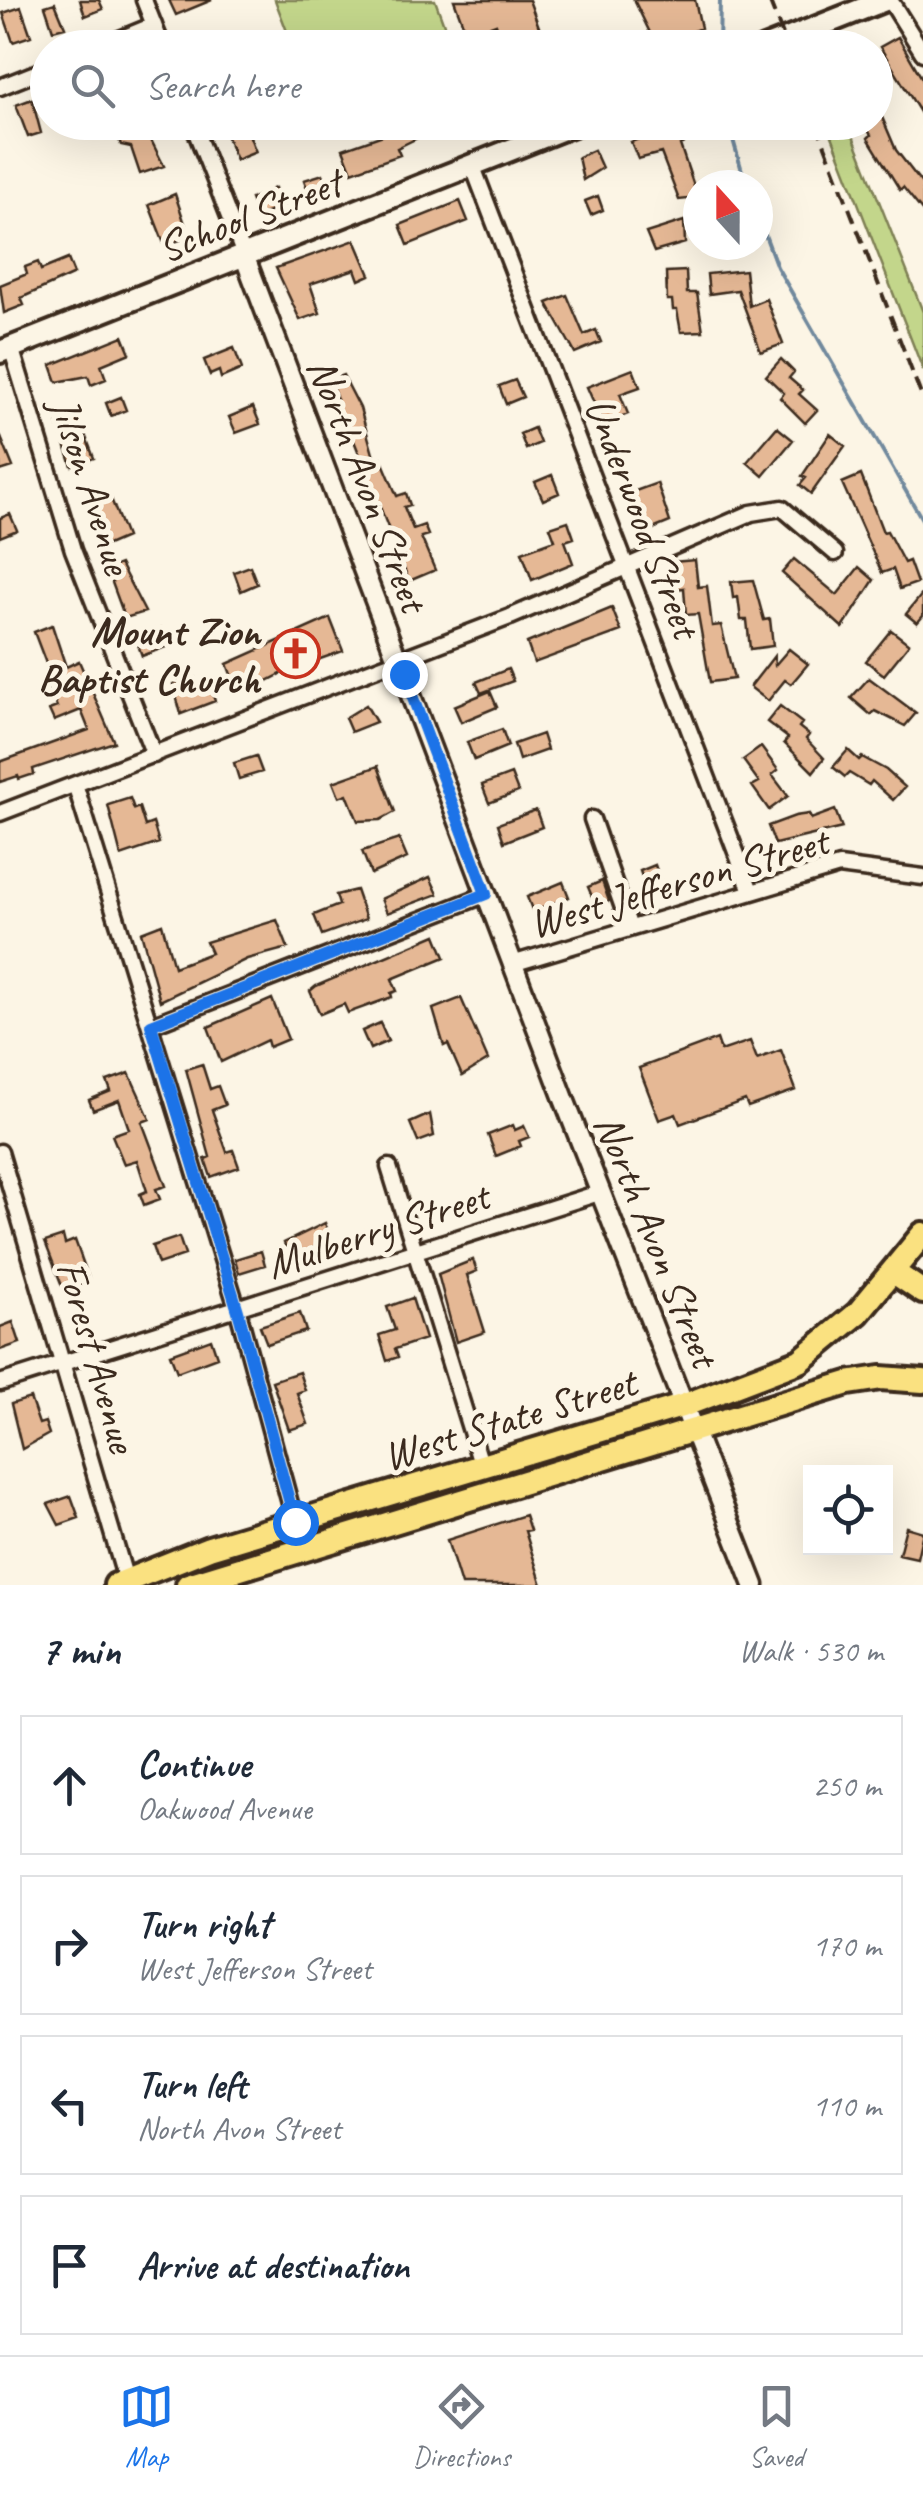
<!DOCTYPE html>
<meta charset="utf-8">
<style>
:root{--surface:#fff;--page:#f6f6f7;--text:#1f2937;--muted:#747a83;--line:#e0e1e3;--accent:#1a73e8}
body{margin:0;font-family:Caveat,sans-serif;background:var(--page);color:var(--text)}
.controls{position:absolute;right:30px;bottom:30px;display:grid;overflow:hidden;border-radius:0px;box-shadow:0 10px 40px #0002}
.controls button{width:90px;height:90px;display:grid;place-items:center;padding:0;border:0;border-bottom:2px solid var(--line);background:var(--surface);color:var(--text);font:50px sans-serif}
.compass{position:absolute;left:683px;top:170px;width:90px;height:90px;border-radius:50%;background:var(--surface);box-shadow:0 10px 40px #0002;rotate:339deg}
.stop{position:absolute;width:30px;height:30px;margin:-22px;border:8px solid #1a73e8;border-radius:50%;background:#fff}
.stop.end{background:#1a73e8;border-color:#fff;box-shadow:0 2px 10px #0008}
.list{margin:0;padding:0;list-style:none}
h2{display:flex;justify-content:space-between;align-items:center;height:130px;margin:0;padding:0 40px;font-size:42px}
h2 small{font-size:32px;font-weight:400;color:var(--muted)}
.list li{display:grid;grid-template-columns:65px 1fr auto;gap:30px;align-items:center;box-sizing:border-box;height:140px;margin:0 20px 20px;padding:0 20px;border:2px solid var(--line);border-radius:0px}
.list b{display:block;font-size:38px;white-space:nowrap}
.list p{margin:0;font-size:32px;white-space:nowrap;color:var(--muted)}
.list em{font-size:32px;font-style:normal;color:var(--muted)}
.icon{flex:none;width:55px;height:55px;fill:none;stroke:currentColor;stroke-width:2;stroke-linecap:round;stroke-linejoin:round}
.map{position:relative;flex:none;width:923px;height:1585px;overflow:hidden}
.search{position:absolute;background:var(--surface);box-shadow:0 10px 40px #0002;left:30px;right:30px;top:30px;height:110px;display:flex;align-items:center;gap:25px;box-sizing:border-box;padding:0 35px;border-radius:55px;color:var(--muted);font-size:38px}
.sheet{height:770px;background:var(--surface)}
nav{display:flex;justify-content:space-around;align-items:center;box-sizing:border-box;height:140px;border-top:2px solid var(--line);background:var(--surface);font-size:28px;color:var(--muted)}
nav a{display:grid;justify-items:center;gap:5px}
nav .on{color:var(--accent)}
.map>svg:first-child{display:block}
.green{fill:#c3d68b;stroke:#7f8054;stroke-width:2.5}
.lines{fill:none;stroke-linecap:round;stroke-linejoin:round}
.stream{stroke:#71899d;stroke-width:4}
.building{fill:#e5b895;stroke:#3b2a1e;stroke-width:2.5}
.minor-casing{stroke:#3b2a1e;stroke-width:21}
.tertiary-casing{stroke:#3b2a1e;stroke-width:25}
.secondary-casing{stroke:#3b2a1e;stroke-width:28}
.primary-casing{stroke:#3b2a1e;stroke-width:30}
.minor{stroke:#fcf5e5;stroke-width:14}
.tertiary{stroke:#fcf5e5;stroke-width:18}
.secondary{stroke:#fcf5e5;stroke-width:20}
.primary{stroke:#fae180;stroke-width:22}
.rail{stroke:#3b2a1e;stroke-width:4;stroke-dasharray:15 8;stroke-linecap:butt}
.route{stroke:#1a73e8;stroke-width:12}
.labels{text-anchor:middle;stroke-width:10;stroke-linejoin:round;paint-order:stroke}
.street-label{font-size:42px;fill:#3b2a1e;stroke:#fcf5e5}
.poi-label{font-size:42px;font-weight:bold;fill:#3b2a1e;stroke:#fcf5e5;text-anchor:end}
</style>
<div class="map">
<svg width="923" height="1585" viewBox="0 0 923 1585">
<rect width="100%" height="100%" fill="#fcf5e5"/>
<filter id="ink" filterUnits="userSpaceOnUse"><feTurbulence type="fractalNoise" baseFrequency=".01" numOctaves="2"/><feDisplacementMap in="SourceGraphic" scale="20" xChannelSelector="R" yChannelSelector="G"/><feConvolveMatrix kernelMatrix="1 2 1 2 8 2 1 2 1" color-interpolation-filters="sRGB"/></filter>
<g filter="url(#ink)">
<path class="green" d="M275 0H435L452 47H293Z
M827 123H848L923 312V370Z"/>
<g class="lines">
<path class="stream" d="M719 48 720 0
M728 122 746 185
M758 216 777 267 923 521"/>
</g>
<path class="building" d="M80 0H99L103 9 85 16Z
M169 0H212L176 15Z
M454 0H529L543 38 504 48 496 24 467 35Z
M634 0H695L701 28 656 45Z
M55 3 65 27 53 30 45 6Z
M21 7 31 36 13 42 3 13Z
M898 37 923 80V117L880 47Z
M32 99 41 133 28 137 16 105Z
M876 103 896 150 923 185V212L903 187 900 190 868 138 871 135 863 122H876Z
M112 122H142L164 166 140 174 131 147 121 145Z
M221 122H244L256 152 236 160Z
M420 122 448 123 397 148 400 155 352 172 343 149Z
M676 124 684 143 680 145 698 198 679 200 661 153 638 159 631 142Z
M594 150 602 168 583 180 578 157Z
M323 174 331 194 311 198 304 180Z
M275 188 283 206 258 217 251 199Z
M175 194 189 236 165 246 149 205Z
M598 196 603 210 591 215 585 201Z
M460 201 468 221 408 245 400 225Z
M684 221 685 243 654 252 646 233Z
M355 240 370 275 359 280 355 269 310 284 320 313 300 320 276 268Z
M68 259 74 274 21 298 24 305 4 313 0 285 27 274 25 267 38 262 41 270Z
M745 270 749 306 766 299 783 344 761 352 738 290 709 294 707 274Z
M686 271 687 293H697L703 331 681 332 677 310H673L672 300H667L666 272Z
M567 295 584 335 596 330 601 342 575 353 547 303Z
M123 336 130 353 101 365 106 379 91 385 88 376 57 382 51 365Z
M234 348 242 369 221 378 219 371 210 375 204 360Z
M781 359 794 372 789 378 803 390 799 394 817 410 805 423 780 398 784 393 766 376Z
M633 369 640 387 620 394 628 414 603 424 587 387Z
M343 375 360 408 375 461 381 458 397 496 406 493 410 505 404 507 413 529 424 525 428 535 421 537 435 570 409 581 351 433 346 435 329 402 337 399 330 380Z
M515 380 523 397 506 404 499 386Z
M121 397 126 410 111 416 106 403Z
M253 407 260 424 236 433 229 417Z
M78 416 94 458 72 466 58 424Z
M777 427 793 440 763 476 747 462Z
M534 428 540 443 526 449 520 434Z
M830 434 845 446 811 494 800 485 806 478 802 476Z
M0 435 13 467 0 471Z
M552 475 559 493 543 500 535 482Z
M861 475 883 532 887 531 904 563 909 561 917 583 900 589 893 569 882 573 842 483Z
M657 483 670 522 643 533 627 494Z
M110 496 126 537 105 546 89 503Z
M10 514 17 530 0 537V518Z
M568 521 574 538 565 541 573 563 532 580 522 552 555 540 550 527Z
M794 559 837 595 859 567 874 580 843 628 782 573Z
M695 560 698 587 707 586 712 626 721 625 734 679 710 682 698 614 686 615 684 588 676 589 673 562Z
M120 564 145 612 125 618 107 569Z
M250 566 257 584 241 591 234 572Z
M753 580 764 620 770 619 773 646 750 649 747 620H741L738 597 733 598 731 582Z
M923 593V616L917 623 906 614Z
M612 608 621 631 534 663 527 643Z
M330 618 343 651 289 670 248 691 246 686 237 690 227 664Z
M52 625 66 667 79 661 114 742 33 769 34 774 19 779 18 776 0 782V762L89 730 81 710 54 721 49 710 57 707 44 677 50 674 34 632Z
M161 629 168 646 142 656 136 639Z
M891 630 909 644 884 675 866 661Z
M789 649 808 664 791 684 785 680 768 701 750 687 774 656 775 665Z
M508 669 513 681 481 693 476 682Z
M194 677 198 686 208 682 215 701 181 714 173 684Z
M869 678 916 713 905 726 875 711 871 715 851 698Z
M490 691 497 707 461 722 454 706Z
M366 705 376 722 351 732 345 718Z
M780 706 802 723 799 727 809 735 806 739 824 758 813 772 784 743 788 738 767 722Z
M502 729 508 746 474 760 467 742Z
M542 734 547 750 519 760 514 744Z
M761 747 778 770 772 775 788 796 769 810 752 786 759 782 743 760Z
M848 750 859 760 862 757 886 770 905 787 893 800 872 781 869 785 849 773 845 777 833 767Z
M256 756 262 772 239 779 234 763Z
M378 766 395 812 380 820 358 821 347 794 339 797 333 782Z
M511 774 518 792 489 803 482 785Z
M130 798 134 809 139 807 145 826 153 823 159 843 121 856 108 805Z
M536 810 542 827 504 842 498 824Z
M835 810 842 828 775 844 768 826 795 816 809 814 811 819Z
M399 839 407 858 371 874 362 851Z
M655 865 662 885 647 891 640 871Z
M430 877 438 894 387 913 381 899Z
M602 881 609 901 596 906 588 887Z
M563 882 569 897 533 912 527 897Z
M356 890 366 919 322 935 314 915 339 905 336 895Z
M277 920 288 948 247 959 160 1001 141 932 162 924 174 967 211 953 206 942Z
M436 935 445 957 392 979 397 991 391 993 392 997 348 1013 344 1004 320 1014 310 991 316 986Z
M461 998 488 1060 462 1076 448 1044 444 1046 433 1009Z
M272 999 288 1039 269 1047 267 1040 221 1062 208 1027Z
M380 1023 388 1041 370 1049 362 1031Z
M717 1039 721 1051 750 1041 757 1059 781 1050 796 1090 748 1107 745 1100 680 1124 676 1114 659 1120 639 1068Z
M202 1064 210 1089 218 1086 225 1105 212 1110 227 1152 233 1150 239 1167 211 1177 205 1159 210 1157 186 1069Z
M129 1073 150 1119 142 1122 166 1186 156 1189 160 1199 144 1205 140 1194 147 1191 137 1160 124 1164 112 1135 129 1129 119 1100 93 1110 89 1100 111 1091 107 1081Z
M430 1114 434 1136 418 1142 410 1123Z
M513 1125 515 1130 524 1126 529 1137 519 1141 521 1146 496 1156 488 1135Z
M325 1223 331 1240 290 1259 284 1243Z
M63 1236 65 1244 75 1240 90 1282 64 1291 45 1242Z
M179 1237 185 1255 158 1264 152 1246Z
M261 1251 265 1265 239 1273 235 1259Z
M473 1260 477 1271 467 1275 485 1332 456 1342 438 1274Z
M412 1298 425 1339 395 1349 398 1357 387 1361 379 1335 395 1330 387 1307Z
M300 1313 306 1331 267 1344 260 1326Z
M13 1322 20 1343 0 1350V1327Z
M211 1339 217 1357 177 1372 170 1354Z
M299 1372 305 1390 297 1393 308 1424 289 1430 272 1381Z
M30 1398 39 1424 45 1422 49 1434 22 1449 11 1404Z
M71 1496 79 1518 59 1525 48 1504Z
M525 1515 530 1530 525 1531 542 1585H461L447 1540Z
M906 1527 923 1532 917 1558 899 1554Z"/>
<g class="lines">
<defs>
<path id="minor" d="M144 0 163 48
M890 0 923 53
M98 48 154 25
M0 87 48 68
M192 122 244 255
M473 167 751 891
M11 347 73 550 154 755
M76 787 238 1311 295 1522
M0 813 510 617 751 513 782 508 835 553
M592 819 630 928
M512 964 839 866 923 877
M151 1025 487 894
M0 1152 126 1580
M389 1167 481 1464
M0 1383 602 1192"/>
<path id="tertiary" d="M244 255 564 1099 754 1585"/>
<path id="secondary" d="M764 48 885 0
M0 352 581 122"/>
<path id="primary" d="M895 1273 923 1292
M116 1585 209 1548 685 1405 800 1361 858 1313 923 1234
M188 1585 848 1383 881 1378 923 1381"/>
</defs>
<use href="#minor" class="minor-casing"/>
<use href="#tertiary" class="tertiary-casing"/>
<use href="#secondary" class="secondary-casing"/>
<use href="#primary" class="primary-casing"/>
<use href="#minor" class="minor"/>
<use href="#tertiary" class="tertiary"/>
<use href="#secondary" class="secondary"/>
<use href="#primary" class="primary"/>
<path class="rail" d="M769 0 788 48
M816 122 923 400"/>
</g>
</g>
<g class="lines" filter="url(#ink)">
<path class="route" d="M295 1522 238 1311 151 1025 486 894 404 674"/>
</g>
<defs>
<symbol id="church-ring" viewBox="-11 -11 22 22"><circle r="9.5" fill="#fcf5e5" stroke="#c8321e" stroke-width="1.5"/><path d="M-1.2-6h2.4v3.5h3.3v2.4h-3.3V6h-2.4V-.1h-3.3v-2.4h3.3Z" fill="#c8321e"/></symbol>
</defs>
<g fill-rule="evenodd">
<use href="#church-ring" x="268" y="626" width="55" height="55"/>
</g>
<g class="labels">
<g class="street-label">
<text transform="translate(249 214) rotate(-21)" y="15">School Street</text>
<text transform="translate(369 484) rotate(69)" y="15">North Avon Street</text>
<text transform="translate(92 485) rotate(72)" y="15">Jilson Avenue</text>
<text transform="translate(644 517) rotate(69)" y="15">Underwood Street</text>
<text transform="translate(678 881) rotate(-16)" y="15">West Jefferson Street</text>
<text transform="translate(377 1229) rotate(-18)" y="15">Mulberry Street</text>
<text transform="translate(658 1240) rotate(68)" y="15">North Avon Street</text>
<text transform="translate(98 1356) rotate(74)" y="15">Forest Avenue</text>
<text transform="translate(509 1418) rotate(-17)" y="15">West State Street</text>
</g>
<g class="poi-label">
<text x="260" y="645">Mount Zion<tspan x="260" dy="48">Baptist Church</tspan></text>
</g>
</g>
</svg>
<div class="controls">
<button><svg class="icon" aria-label="locate" viewBox="0 0 24 24"><circle cx="12" cy="12" r="6"/><path d="M12 2v4M12 18v4M2 12h4M18 12h4"/></svg></button>
</div>
<svg class="compass" viewBox="-18 -18 36 36"><path d="M0-13l5 13h-10z" fill="#e53935"/><path d="M0 13l5-13h-10z" fill="#747a83"/></svg>
<div class="stop" style="left:295px;top:1522px"></div>
<div class="stop end" style="left:404px;top:674px"></div>
<div class="search"><svg class="icon" aria-label="search" viewBox="0 0 24 24"><circle cx="10" cy="10" r="6"/><path d="M15 15l6 6"/></svg>Search here</div>
</div>
<section class="sheet">
<h2>7 min<small>Walk · 530 m</small></h2>
<ul class="list">
<li><svg class="icon" aria-label="ahead" viewBox="0 0 24 24"><path d="M12 20V5M6 11l6-6 6 6"/></svg><div><b>Continue</b><p>Oakwood Avenue</p></div><em>250 m</em></li>
<li><svg class="icon" aria-label="right" viewBox="0 0 24 24"><path d="M7 20v-9h11M14 6l5 5-5 5"/></svg><div><b>Turn right</b><p>West Jefferson Street</p></div><em>170 m</em></li>
<li><svg class="icon" aria-label="left" viewBox="0 0 24 24"><path d="M17 20v-9H6M10 6l-5 5 5 5"/></svg><div><b>Turn left</b><p>North Avon Street</p></div><em>110 m</em></li>
<li><svg class="icon" aria-label="arrive" viewBox="0 0 24 24"><path d="M6 21V4h12l-3 4 3 4H6"/></svg><div><b>Arrive at destination</b></div></li>
</ul>
</section>
<nav>
<a class="on"><svg class="icon" aria-label="map" viewBox="0 0 24 24"><path d="M3 6l6-2 6 2 6-2v14l-6 2-6-2-6 2zM9 4v14M15 6v14"/></svg>Map</a>
<a><svg class="icon" aria-label="directions" viewBox="0 0 24 24"><path d="M12 3l9 9-9 9-9-9zM9 14v-3h6M13 9l2 2-2 2"/></svg>Directions</a>
<a><svg class="icon" aria-label="saved" viewBox="0 0 24 24"><path d="M7 4h10v16l-5-4-5 4z"/></svg>Saved</a>
</nav>
